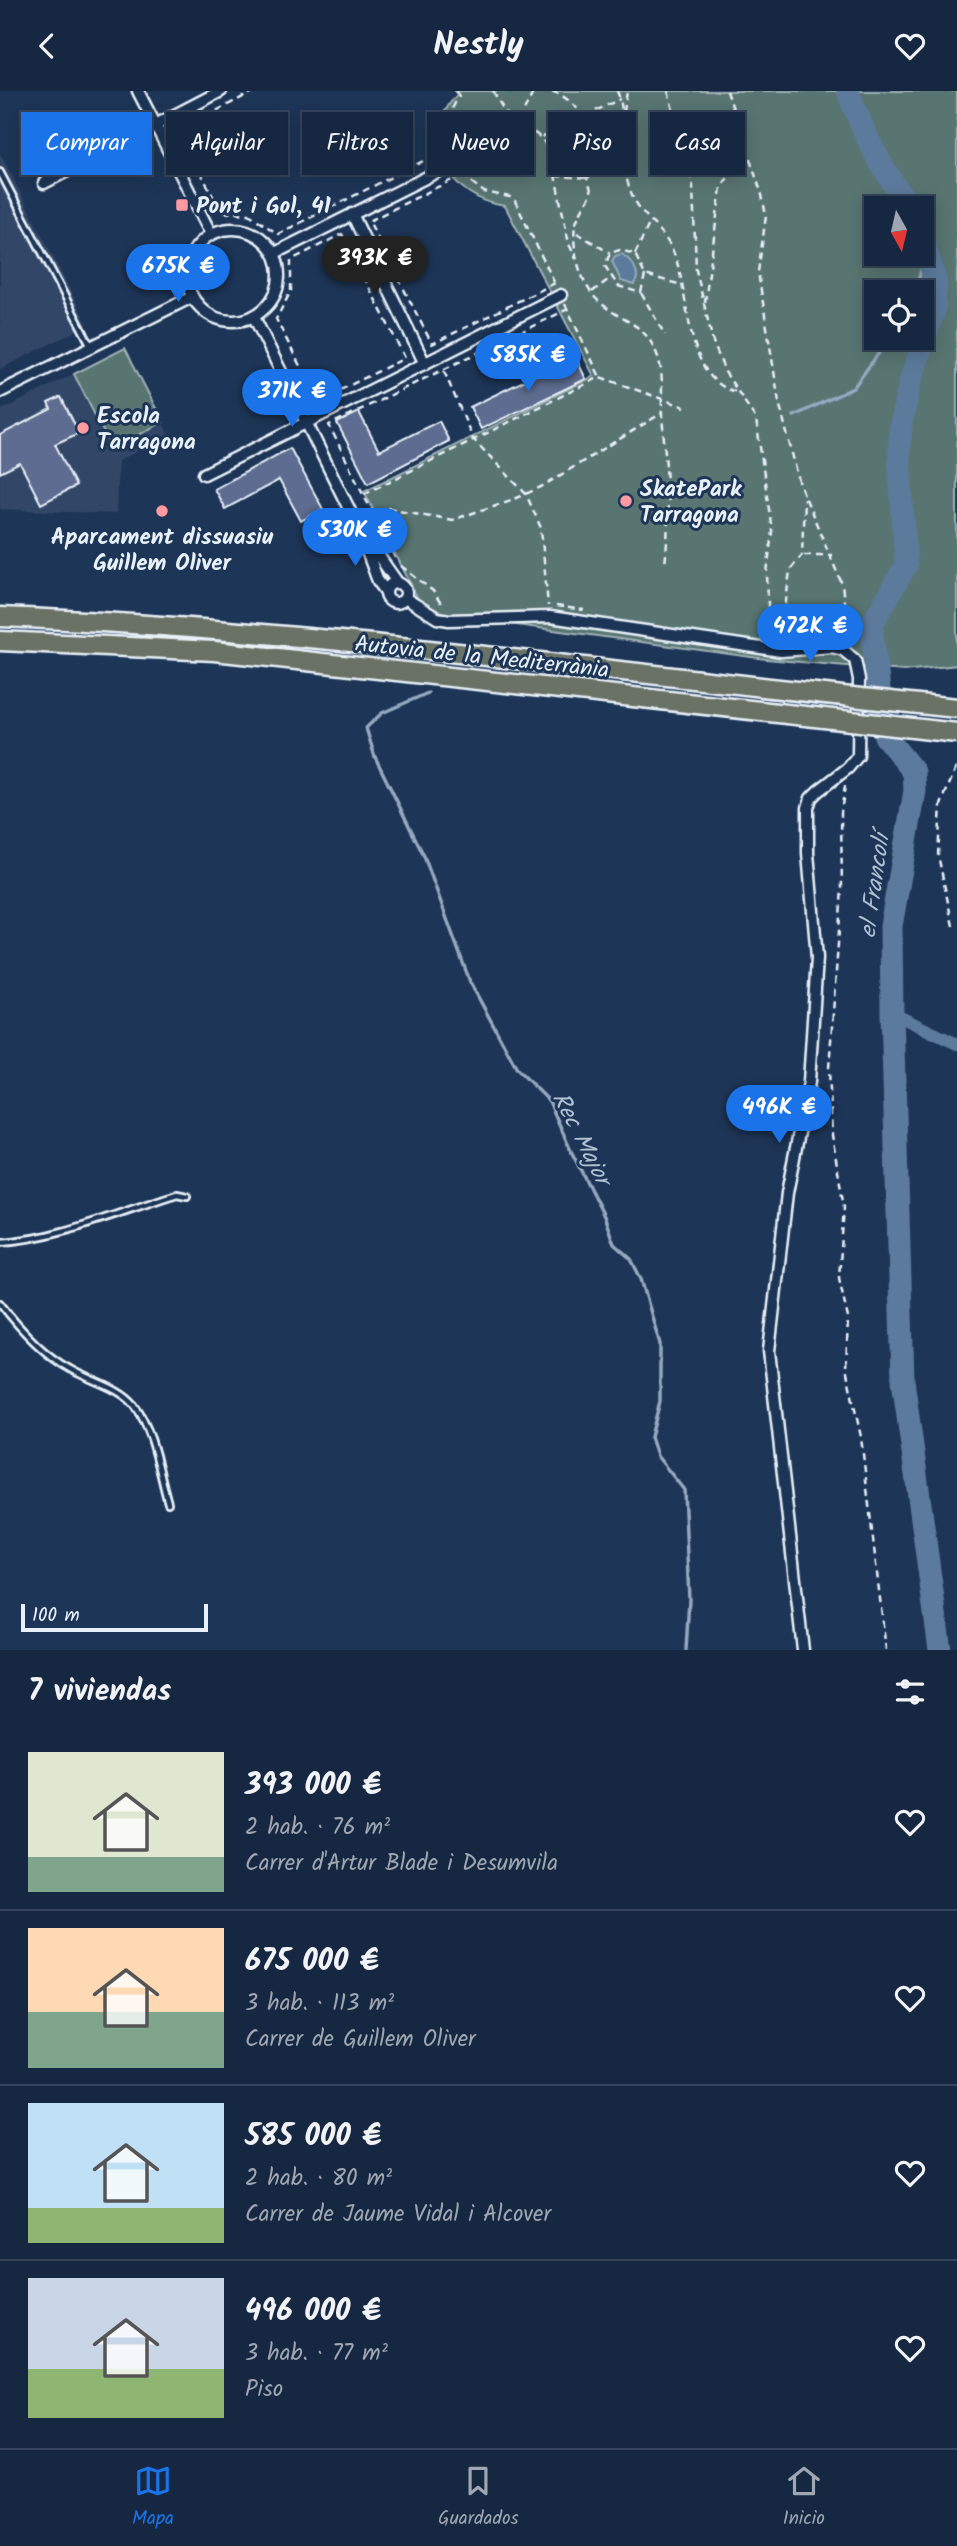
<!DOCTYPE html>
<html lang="es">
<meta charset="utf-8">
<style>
:root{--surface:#162841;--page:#23344c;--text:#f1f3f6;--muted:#9ea6b1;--line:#35445a;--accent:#1a73e8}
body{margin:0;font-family:Kalam,sans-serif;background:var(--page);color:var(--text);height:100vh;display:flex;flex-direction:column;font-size:26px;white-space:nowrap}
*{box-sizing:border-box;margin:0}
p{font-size:23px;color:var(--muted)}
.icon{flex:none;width:38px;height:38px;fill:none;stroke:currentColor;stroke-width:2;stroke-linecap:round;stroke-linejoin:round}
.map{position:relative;height:1559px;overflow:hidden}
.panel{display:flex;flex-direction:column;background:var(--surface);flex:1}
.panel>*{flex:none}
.hud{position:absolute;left:21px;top:21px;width:915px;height:63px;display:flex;gap:14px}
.needle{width:46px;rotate:172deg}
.buttons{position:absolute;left:864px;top:105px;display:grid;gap:14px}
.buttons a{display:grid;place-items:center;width:70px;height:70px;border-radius:0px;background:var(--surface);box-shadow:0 4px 18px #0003,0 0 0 2px var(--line);font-size:35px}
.scale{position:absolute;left:21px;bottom:18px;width:187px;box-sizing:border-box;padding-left:7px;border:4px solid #e8f1f8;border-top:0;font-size:19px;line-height:24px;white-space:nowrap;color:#e8f1f8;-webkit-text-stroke:5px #1d3557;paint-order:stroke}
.price{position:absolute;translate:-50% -60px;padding:0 16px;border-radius:24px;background:var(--accent);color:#fff;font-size:23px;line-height:46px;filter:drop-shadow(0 2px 4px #0008)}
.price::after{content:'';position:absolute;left:50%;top:42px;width:21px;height:16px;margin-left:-10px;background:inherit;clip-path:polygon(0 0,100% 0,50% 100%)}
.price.current{background:#222;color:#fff}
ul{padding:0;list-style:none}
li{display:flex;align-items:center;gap:21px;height:175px;padding:0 28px}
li+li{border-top:2px solid var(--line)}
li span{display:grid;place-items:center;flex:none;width:196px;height:140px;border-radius:0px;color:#555}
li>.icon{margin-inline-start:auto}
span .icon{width:84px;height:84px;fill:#fffc;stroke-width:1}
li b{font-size:30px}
h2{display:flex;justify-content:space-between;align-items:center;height:84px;padding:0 28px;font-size:30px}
.chip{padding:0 24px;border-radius:0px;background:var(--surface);box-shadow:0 4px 18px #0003,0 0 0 2px var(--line);font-size:24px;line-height:63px}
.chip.current{background:var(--accent);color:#fff}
header{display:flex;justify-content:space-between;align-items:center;height:91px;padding:0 28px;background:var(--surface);font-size:32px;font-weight:700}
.tab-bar{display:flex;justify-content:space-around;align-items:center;height:98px;border-top:2px solid var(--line);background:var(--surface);font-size:19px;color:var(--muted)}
.tab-bar a{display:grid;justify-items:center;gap:4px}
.tab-bar .current{color:var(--accent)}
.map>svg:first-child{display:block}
</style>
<header><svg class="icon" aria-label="back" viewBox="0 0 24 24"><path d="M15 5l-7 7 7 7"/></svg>Nestly<svg class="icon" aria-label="heart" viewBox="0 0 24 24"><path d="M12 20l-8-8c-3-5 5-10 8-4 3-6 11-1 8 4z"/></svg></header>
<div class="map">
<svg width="957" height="1559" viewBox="0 0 957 1559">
<rect width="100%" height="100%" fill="#1d3557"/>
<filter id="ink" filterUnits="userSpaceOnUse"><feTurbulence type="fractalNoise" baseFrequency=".0143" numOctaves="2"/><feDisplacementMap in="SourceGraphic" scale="14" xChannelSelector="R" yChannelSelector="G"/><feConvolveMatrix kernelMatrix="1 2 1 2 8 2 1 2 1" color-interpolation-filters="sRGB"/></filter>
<g filter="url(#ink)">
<path fill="#304668" d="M0,62L88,234L0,278Z
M125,257L169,344L118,370L116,423L0,418V320Z"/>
<path fill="#587472" stroke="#a0b2b5" stroke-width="2" fill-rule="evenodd" d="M455,0H957V574L904,580L766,568L436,523L423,518L364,400L594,285L505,115C450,108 414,49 457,4ZM877,117H922V163H877ZM877,201H922V247H877Z
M125,257L163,331L112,358L74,283Z"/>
<path fill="#5c7a9b" stroke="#94aac0" stroke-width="2" d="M622,163C632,170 642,182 634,194L621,190L612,170L615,165Z"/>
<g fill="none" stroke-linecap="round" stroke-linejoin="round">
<path stroke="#94aac0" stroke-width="3.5" d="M915,201L927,158
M794,325L853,297L890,247
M428,602L382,622L366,637L375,666L424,765L470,891L517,978L549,1010L571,1060L604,1125L614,1153L631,1168L641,1188L660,1253V1310L651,1346L657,1365L684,1399L689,1508L686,1559"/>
<path stroke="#5c7a9b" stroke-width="12" d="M892,922L957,953"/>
<path stroke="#5c7a9b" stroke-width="23" d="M848,0C864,45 882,78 910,117
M922,146L936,192L934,219L910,291L901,333L899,363L906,474L871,535L885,645L914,681L915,700L891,835L892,922L903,1289L940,1559"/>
</g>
<path fill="#5d6c90" stroke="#e8f1f8" stroke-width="2" d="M575,265L586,288L481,338L470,316Z
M61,306L79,342L55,353L76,395L41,413L20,372L0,382V344L51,318L48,312Z
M359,321L379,360L439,330L449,350L368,392L337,332Z
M290,357L323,418L301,430L279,389L225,418L214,398Z"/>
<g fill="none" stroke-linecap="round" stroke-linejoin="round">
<g stroke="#e8f1f8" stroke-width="10">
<path id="lane" d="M0,81L91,255
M0,1151C57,1148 122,1120 177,1103L187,1105
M0,1212C19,1237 42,1263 70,1278C90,1290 120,1296 135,1315C154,1341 159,1381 168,1412"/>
</g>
<g stroke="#e8f1f8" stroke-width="15">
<path id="street" d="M138,0L211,143
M44,92L221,0
M352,123L425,273
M187 184a46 46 0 1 1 92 0a46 46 0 1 1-92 0Z
M275,162L453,73
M254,226L358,436L378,490L386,501
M0,301L192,206
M204,383L561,204
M361,440L397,491
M386 502a10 10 0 1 1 20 0a10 10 0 1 1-20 0Z
M405,507L437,527L449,529L550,526L781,560L832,556L843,559L855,569L859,588L858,665L848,677L818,700L811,707L808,717V762L817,867L809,991L787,1102L769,1260L803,1559"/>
</g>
<g stroke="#e8f1f8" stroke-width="23">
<path id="highway" d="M0,526C285,537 568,575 852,606
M0,550L214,560L851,630"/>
</g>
<path stroke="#e8f1f8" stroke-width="2.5" stroke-dasharray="7 5" stroke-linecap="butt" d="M255,0L179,39L221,121L249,123L278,143L447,58
M493,0C498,8 502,18 509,25C526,41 540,37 551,64L569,153L576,168
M552,0C593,17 598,55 566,85
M617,0C631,34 617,69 587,87L592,102C586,112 578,124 575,135C571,160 582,198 602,213C627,234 645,231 658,266C664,284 661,305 662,324C666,375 671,422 665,473
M668,0L693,95L696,179L713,251L725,281L756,328L772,440L767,482L769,546
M727,0L762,104L766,125L758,181L779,311L800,394L842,493L845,520L842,547
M624,21L627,0
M519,30L534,0
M542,46L620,8
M617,54C623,70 626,91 633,106C643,127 666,141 674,163C691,203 683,291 738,301
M449,64C442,43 448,23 459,5L457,0
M462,84L369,130L432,253L555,192
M462,84L484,101L510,106L515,110L554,191
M555,85L587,87
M577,142L610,162
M342,143L405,267L318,310L276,228L291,200V169Z
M635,163L650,131
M645,184L641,202L618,195L605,175L610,162L620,159L635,163L645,184L682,194
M592,201L612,186
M641,202L665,244
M705,211L721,96L746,62
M565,213L600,286
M444,280L473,348L526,403L541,437L548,515
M364,403L600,286L685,316
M388,417L452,429L517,407L541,396L662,322
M804,464H832
M395,467L329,334L568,218
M401,475L433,500L443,516
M556,515L584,519
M781,549L790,479L802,464L804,407
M845,695L841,721L842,798L829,977L832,1044L844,1116L839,1187L848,1227L846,1277L861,1346L886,1559
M953,835L938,764L941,714L957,674"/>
<use href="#lane" stroke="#1d3557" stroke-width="4.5"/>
<use href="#street" stroke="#1d3557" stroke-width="10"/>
<use href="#highway" stroke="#6b7165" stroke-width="18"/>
<g stroke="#e8f1f8" stroke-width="23" stroke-linecap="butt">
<path id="highway-bridge" d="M852,606L957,617
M851,630L957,642"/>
</g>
<use href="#highway-bridge" stroke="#6b7165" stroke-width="18"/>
</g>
</g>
<g fill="#ff9aa2" stroke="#1d3557" stroke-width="2.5">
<rect x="175" y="107" width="14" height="14" rx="3.5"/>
<circle cx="83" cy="337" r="7"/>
<circle cx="626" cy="410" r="7"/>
<circle cx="162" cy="420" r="7"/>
</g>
<g text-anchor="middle" stroke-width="6" stroke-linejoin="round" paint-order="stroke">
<g font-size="23" font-weight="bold" fill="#e8f1f8" stroke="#1d3557" text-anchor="start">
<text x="196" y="122">Pont i Gol, 41</text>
<text x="97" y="332">Escola<tspan x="97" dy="26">Tarragona</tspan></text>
<text x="640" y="405">SkatePark<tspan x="640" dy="26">Tarragona</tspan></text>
<text x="162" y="453" text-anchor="middle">Aparcament dissuasiu<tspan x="162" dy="26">Guillem Oliver</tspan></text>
</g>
<g font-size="23" fill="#e8f1f8" stroke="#1d3557">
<text transform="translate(482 565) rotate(6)" y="8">Autovia de la Mediterrània</text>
</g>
<g font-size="24" font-style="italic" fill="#b0c1d3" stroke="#1d3557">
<text transform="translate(874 795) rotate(-82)" y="8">el Francolí</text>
<text transform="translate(582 1047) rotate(63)" y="8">Rec Major</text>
</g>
</g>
</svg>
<div class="buttons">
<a><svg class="needle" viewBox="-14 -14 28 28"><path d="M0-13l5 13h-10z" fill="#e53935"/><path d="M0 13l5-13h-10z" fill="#9ea6b1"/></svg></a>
<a><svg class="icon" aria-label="locate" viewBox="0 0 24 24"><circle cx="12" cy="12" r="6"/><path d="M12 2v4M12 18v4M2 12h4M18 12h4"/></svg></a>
</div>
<div class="scale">100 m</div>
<b class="price current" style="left:375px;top:205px">393K €</b>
<b class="price" style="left:178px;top:213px">675K €</b>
<b class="price" style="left:528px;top:302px">585K €</b>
<b class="price" style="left:292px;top:338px">371K €</b>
<b class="price" style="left:355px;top:477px">530K €</b>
<b class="price" style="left:810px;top:573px">472K €</b>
<b class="price" style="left:779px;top:1054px">496K €</b>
<div class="hud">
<a class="chip current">Comprar</a>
<a class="chip">Alquilar</a>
<a class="chip">Filtros</a>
<a class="chip">Nuevo</a>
<a class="chip">Piso</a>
<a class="chip">Casa</a>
</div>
</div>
<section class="panel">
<h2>7 viviendas<svg class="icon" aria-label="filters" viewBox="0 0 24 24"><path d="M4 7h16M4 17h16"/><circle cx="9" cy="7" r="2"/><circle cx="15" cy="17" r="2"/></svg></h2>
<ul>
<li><span style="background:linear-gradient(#dfe7d0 75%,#7fa58c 0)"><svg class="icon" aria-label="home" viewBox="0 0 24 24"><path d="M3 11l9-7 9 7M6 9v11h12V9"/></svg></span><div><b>393 000 €</b><p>2 hab. · 76 m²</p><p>Carrer d'Artur Blade i Desumvila</p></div><svg class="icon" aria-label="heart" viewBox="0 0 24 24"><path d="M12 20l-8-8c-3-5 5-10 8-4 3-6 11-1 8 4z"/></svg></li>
<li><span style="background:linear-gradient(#ffd9b3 60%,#7fa58c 0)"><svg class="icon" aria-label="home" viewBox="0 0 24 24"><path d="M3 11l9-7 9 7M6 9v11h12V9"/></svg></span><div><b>675 000 €</b><p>3 hab. · 113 m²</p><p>Carrer de Guillem Oliver</p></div><svg class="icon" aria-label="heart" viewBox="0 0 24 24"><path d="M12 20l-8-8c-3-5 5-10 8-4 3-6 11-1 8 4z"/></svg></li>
<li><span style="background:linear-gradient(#bfe0f5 75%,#8fb573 0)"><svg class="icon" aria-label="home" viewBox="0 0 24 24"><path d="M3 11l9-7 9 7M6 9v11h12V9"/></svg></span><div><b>585 000 €</b><p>2 hab. · 80 m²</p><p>Carrer de Jaume Vidal i Alcover</p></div><svg class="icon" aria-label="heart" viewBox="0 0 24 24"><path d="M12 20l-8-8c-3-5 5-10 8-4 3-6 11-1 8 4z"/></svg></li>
<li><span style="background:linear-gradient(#c9d6e8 65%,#8fb573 0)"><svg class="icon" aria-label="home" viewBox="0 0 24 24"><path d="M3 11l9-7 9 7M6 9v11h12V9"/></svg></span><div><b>496 000 €</b><p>3 hab. · 77 m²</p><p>Piso</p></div><svg class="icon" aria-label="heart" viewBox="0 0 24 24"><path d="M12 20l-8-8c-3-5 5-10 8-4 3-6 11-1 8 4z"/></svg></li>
</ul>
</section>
<nav class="tab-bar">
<a class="current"><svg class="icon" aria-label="map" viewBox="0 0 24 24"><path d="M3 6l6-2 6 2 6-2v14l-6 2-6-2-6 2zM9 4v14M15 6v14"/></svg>Mapa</a>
<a><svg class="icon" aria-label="saved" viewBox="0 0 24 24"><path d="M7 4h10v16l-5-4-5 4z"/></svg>Guardados</a>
<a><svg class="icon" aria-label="home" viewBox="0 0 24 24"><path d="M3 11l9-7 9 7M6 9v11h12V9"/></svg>Inicio</a>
</nav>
